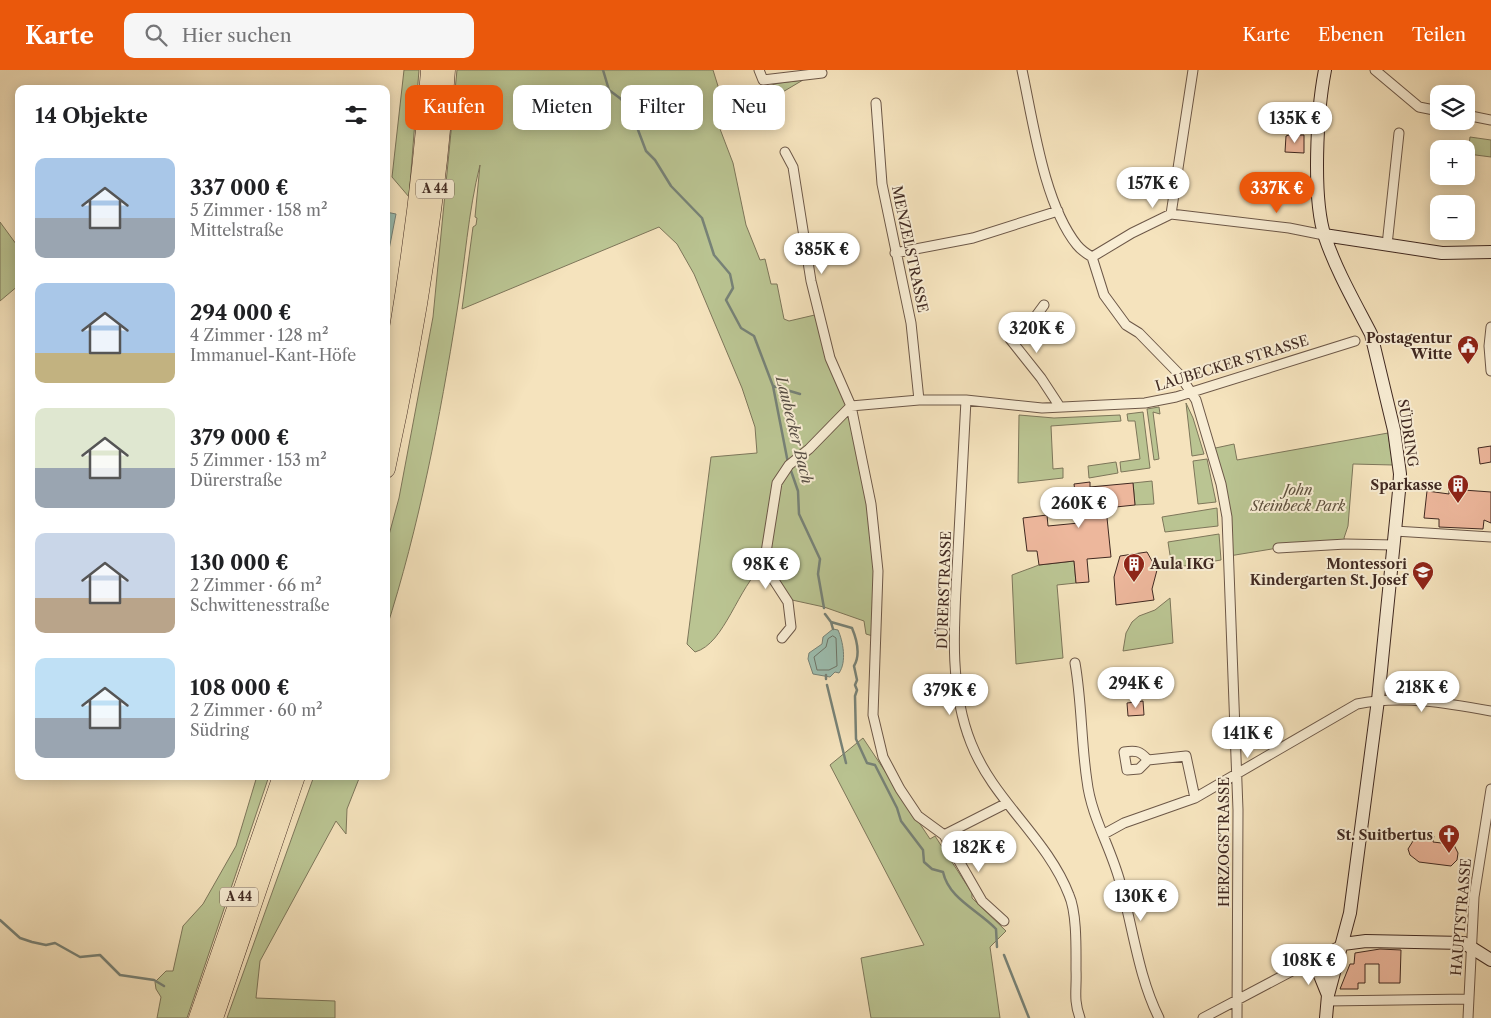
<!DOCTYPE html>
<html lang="de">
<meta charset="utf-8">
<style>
:root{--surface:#fff;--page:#f6f6f6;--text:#202124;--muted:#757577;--accent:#ea580c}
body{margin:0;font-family:"Libre Caslon Text",serif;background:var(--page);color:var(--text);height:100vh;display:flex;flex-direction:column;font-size:19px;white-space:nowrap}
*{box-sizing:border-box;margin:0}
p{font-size:16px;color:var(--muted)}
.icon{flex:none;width:28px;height:28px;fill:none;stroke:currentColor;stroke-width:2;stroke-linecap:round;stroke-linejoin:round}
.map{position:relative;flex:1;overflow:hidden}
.drawer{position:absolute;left:15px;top:15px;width:375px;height:695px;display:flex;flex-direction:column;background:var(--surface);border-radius:10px;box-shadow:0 2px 12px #0003}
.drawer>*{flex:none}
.top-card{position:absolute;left:405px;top:15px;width:475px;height:45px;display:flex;gap:10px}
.buttons{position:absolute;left:1430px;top:15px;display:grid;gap:10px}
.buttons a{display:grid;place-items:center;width:45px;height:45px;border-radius:10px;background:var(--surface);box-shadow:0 2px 12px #0003;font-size:25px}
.price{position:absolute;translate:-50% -42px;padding:0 11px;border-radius:18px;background:#fff;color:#222;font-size:16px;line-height:32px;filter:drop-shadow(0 1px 2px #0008)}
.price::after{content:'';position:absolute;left:50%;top:30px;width:15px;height:11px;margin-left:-8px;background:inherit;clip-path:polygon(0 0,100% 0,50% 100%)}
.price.selected{background:var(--accent);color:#fff}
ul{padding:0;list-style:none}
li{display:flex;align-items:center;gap:15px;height:125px;padding:0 20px}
li span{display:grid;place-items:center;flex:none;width:140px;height:100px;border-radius:10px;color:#555}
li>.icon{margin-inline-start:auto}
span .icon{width:60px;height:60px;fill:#fffc;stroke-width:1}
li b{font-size:21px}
h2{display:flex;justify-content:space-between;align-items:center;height:60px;padding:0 20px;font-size:21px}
.pill{padding:0 18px;border-radius:10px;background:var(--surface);box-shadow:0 2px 12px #0003;font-size:18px;line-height:45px}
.pill.selected{background:var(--accent);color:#fff}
header{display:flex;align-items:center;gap:30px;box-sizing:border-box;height:70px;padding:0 25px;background:var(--accent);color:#fff}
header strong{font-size:24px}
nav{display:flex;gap:28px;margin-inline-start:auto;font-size:18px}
.search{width:350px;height:45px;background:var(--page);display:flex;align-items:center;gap:12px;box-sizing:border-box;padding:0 18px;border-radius:10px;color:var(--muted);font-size:19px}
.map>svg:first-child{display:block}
</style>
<header>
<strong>Karte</strong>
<div class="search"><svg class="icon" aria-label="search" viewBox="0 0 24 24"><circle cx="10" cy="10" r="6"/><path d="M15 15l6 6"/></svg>Hier suchen</div>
<nav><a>Karte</a><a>Ebenen</a><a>Teilen</a></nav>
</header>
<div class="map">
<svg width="1491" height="948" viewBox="0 0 1491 948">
<rect width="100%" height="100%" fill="#f5e3bd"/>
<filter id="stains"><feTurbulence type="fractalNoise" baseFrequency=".004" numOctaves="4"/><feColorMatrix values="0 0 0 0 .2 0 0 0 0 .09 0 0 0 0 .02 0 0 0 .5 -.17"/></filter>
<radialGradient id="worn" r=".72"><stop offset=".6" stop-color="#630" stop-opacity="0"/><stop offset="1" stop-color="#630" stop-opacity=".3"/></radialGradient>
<path fill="#bac492" stroke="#7d765a" d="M404,0H419L409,127L392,107Z
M457,0H713L722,29L779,13L803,10L720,59L733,93L746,155L760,190L765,189L771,214H777L784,249L789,251L819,244L830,288L851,336L878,501L876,567L866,564L864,551L824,537L792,530L764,495C738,516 725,574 695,582L687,574L711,387L757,383L755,357L742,318L694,204L677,174L659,157L462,239L473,157L476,155L477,148L475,147L480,95C468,142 465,193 457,241C440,348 419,457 386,560V476L399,428L433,247Z
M1470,67L1491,70V87L1468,84Z
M0,152L19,178V215L0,231Z
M1186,333L1193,348L1204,384L1192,386Z
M1159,337L1160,344L1153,342L1159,389L1154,390L1147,339Z
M1143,342L1150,398L1121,402L1120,392L1140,389L1135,351H1128L1127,344Z
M1019,345L1054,348L1120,345L1121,351L1051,356L1053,399L1063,398V408L1018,413Z
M1388,363L1393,395L1353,394L1348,456L1344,468L1346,474L1278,478L1229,486L1211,379L1234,374L1237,390Z
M1207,389L1216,432L1198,434L1193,391Z
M1116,392L1118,403L1089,408L1088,396Z
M1152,411L1154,434L1135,435L1133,413Z
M1217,438L1218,456L1165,462L1162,447Z
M1219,464L1221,490L1172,498L1168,472Z
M1074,491L1076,513L1057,515L1063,588L1016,594L1012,505L1039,495Z
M1170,528L1173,573L1123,581L1126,563L1132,552L1139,546L1155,540Z
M863,668L930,769L935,766L972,823V828L1006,861L990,877L1000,948H871L861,888L924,875L830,695Z
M257,706H269L187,948H157L161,927L156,919L155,912L166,901H173L183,856L203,834L236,776Z
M314,706H360L347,739L346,764L336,751L260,891L256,928L335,931V948H227Z"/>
<path fill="#9cbeb0" stroke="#778277" d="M386,142L396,144L386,195Z
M833,559L838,560C843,571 847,592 839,603L835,602L830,607L813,604L808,589L809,583L822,574L823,567Z"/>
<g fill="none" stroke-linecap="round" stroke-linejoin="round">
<path stroke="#6e7468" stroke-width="1" d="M833,566L836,568L837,596L829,600H817L814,587L826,577L828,569Z"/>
<path stroke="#778277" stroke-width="2.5" d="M603,0L609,20L621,29L632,44L646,81L655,90L671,116L702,148L714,185L730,204L733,218L726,230L741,258L754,266L773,316L788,393
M773,316L800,324
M790,398L798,421L799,444L820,489L818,504L824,538
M825,544L831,552L852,558C857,570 861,584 854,596L857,610L855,615L857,620L855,626L856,669L867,693L875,695L897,738L901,751L923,780L924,792L932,799L943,802C949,829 978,840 996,859L997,877
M831,552L833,559
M826,605V609
M827,615L846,693
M0,850L20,868L32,872L46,875L55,873L80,887L100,885L120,905L154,910L164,916
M1004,885L1029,948"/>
</g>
<path fill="#edb79c" stroke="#402921" d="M1289,65H1304V83L1285,82L1286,66Z
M1491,376V392L1480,394L1478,378Z
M1090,412V417L1133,413L1135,435L1106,438L1111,487L1087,489L1089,512L1076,513L1074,491L1039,495L1037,481H1027L1023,448L1047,445L1048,456L1079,453L1074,414Z
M1449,419L1491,422V453L1484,450L1483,459L1439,457V449L1424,448L1427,421L1449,424Z
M1147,482L1157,500L1152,519L1154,530L1116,535L1114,507L1120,486Z
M1143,631L1144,645L1128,646L1127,633Z
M1409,762L1434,766L1433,772L1450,774L1452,777L1454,775L1458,783L1457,790L1451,796L1419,792L1410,785L1408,779L1413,771L1408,770Z
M1380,879L1401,880L1400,913H1379V894H1365V913H1358V919H1340L1350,894H1354L1355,883Z"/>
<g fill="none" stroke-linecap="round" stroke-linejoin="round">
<g stroke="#6d5848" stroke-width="11">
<path id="street" d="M759,0L763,10L822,3
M1022,0C1033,51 1044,134 1077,175C1081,180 1087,184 1092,187
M1375,0L1419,37L1439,41
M876,33L882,114L911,253L919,330
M1466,45L1491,50
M785,82L793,97L811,211L830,288L851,336L871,434L878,501L873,645L883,687L900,719L918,746L944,765L982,831L1004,851
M1171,144L1193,0
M1387,175L1399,63
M895,183L973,168L1058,141
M1092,187L1104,225L1126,255L1139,263L1179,304L1196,330L1221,414L1227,447L1238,740L1237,948
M1092,187L1132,163L1171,144L1289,158L1324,165
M1044,235L1033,250L1010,269L1041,308L1060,337
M1491,257L1489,276L1491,301
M966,330C963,381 961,431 958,482C955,544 947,613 971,673C993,730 1047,768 1069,825C1077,843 1076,879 1076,900C1077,919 1073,929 1080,948
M1395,461L1491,467
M1278,478L1346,474L1394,475
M782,568L791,557L788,532L764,495L777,413L789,395L809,379L851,336L919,330H966L1042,338L1145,333L1176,327L1355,271
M1075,593C1082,633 1081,672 1087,711C1091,746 1111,778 1120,812C1133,857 1138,906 1159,948
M1148,690L1139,699L1127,700L1124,682C1136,680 1140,681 1148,690L1186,686L1195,728
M1104,764L1124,753L1195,728L1357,634C1401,625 1447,633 1491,641
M944,765L1007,733
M1327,931L1469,929
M1203,948L1343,874
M1468,948L1474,827L1491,719"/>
</g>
<g stroke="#402921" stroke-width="14">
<path id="secondary" d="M1325,0C1317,41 1312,128 1325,167C1336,200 1355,233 1371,264L1394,360L1400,404L1399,421L1378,630L1350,843L1328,925L1326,948
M1324,165L1442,183L1491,182
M1343,874L1366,871L1464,873L1491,890
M1310,892L1317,898L1328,925"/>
</g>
<g stroke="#402921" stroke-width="19">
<path id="highway" d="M386,329C407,220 422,111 430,0
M386,399C415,267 437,135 446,0
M198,948L282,706
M214,948L296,706"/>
</g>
<use href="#street" stroke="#f8edd4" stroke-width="9"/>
<use href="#secondary" stroke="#f8edd4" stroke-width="12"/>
<use href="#highway" stroke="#f5e3bd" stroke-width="18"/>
</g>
<defs>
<g id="civic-pin" transform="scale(1.125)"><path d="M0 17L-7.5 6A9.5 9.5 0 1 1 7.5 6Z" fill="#8f2418" stroke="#f8edd4"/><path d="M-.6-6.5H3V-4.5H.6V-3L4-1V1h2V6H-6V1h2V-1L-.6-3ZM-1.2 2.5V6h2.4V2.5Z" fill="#fff"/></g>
<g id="building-pin" transform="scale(1.125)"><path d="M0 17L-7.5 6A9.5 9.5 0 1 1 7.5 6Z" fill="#8f2418" stroke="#f8edd4"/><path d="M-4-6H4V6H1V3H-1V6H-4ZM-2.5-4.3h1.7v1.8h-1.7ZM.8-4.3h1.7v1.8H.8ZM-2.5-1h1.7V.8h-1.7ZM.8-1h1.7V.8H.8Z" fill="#fff"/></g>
<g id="school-pin" transform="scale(1.125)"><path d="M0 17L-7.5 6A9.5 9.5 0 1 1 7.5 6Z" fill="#8f2418" stroke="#f8edd4"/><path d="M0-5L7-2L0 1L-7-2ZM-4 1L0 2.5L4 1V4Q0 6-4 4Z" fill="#fff"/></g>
<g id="church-pin" transform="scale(1.125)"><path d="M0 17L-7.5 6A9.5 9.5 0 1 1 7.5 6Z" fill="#8f2418" stroke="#f8edd4"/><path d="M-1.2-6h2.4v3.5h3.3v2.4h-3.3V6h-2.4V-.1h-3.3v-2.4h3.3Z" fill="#fff"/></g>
</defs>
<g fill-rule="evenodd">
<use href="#civic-pin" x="1468" y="276"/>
<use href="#building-pin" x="1458" y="415"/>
<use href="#building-pin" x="1134" y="494"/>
<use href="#school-pin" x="1423" y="502"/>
<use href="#church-pin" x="1449" y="765"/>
</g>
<g text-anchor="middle" stroke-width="4" stroke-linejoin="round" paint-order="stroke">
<g fill="#f8edd4" stroke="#776457" stroke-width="1">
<rect x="416" y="109.5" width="38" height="19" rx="4"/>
<rect x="220" y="817.5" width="38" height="19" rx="4"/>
</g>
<g font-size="12" font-weight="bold" fill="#402921">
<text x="435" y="123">A 44</text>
<text x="239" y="831">A 44</text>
</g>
<g font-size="14" fill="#402921" stroke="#f8edd4">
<text transform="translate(910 179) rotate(78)" y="5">MENZELSTRASSE</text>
<text transform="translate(1232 293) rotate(-17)" y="5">LAUBECKER STRASSE</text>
<text transform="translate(1408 363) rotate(81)" y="5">SÜDRING</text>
<text transform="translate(944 520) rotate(-88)" y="5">DÜRERSTRASSE</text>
<text transform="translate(1224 772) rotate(-90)" y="5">HERZOGSTRASSE</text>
<text transform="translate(1461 847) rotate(-85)" y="5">HAUPTSTRASSE</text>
</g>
<g font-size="14" font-weight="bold" fill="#402921" stroke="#f8edd4" text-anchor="end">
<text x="1452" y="273">Postagentur<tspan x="1452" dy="16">Witte</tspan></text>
<text x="1442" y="420">Sparkasse</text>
<text x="1150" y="499" text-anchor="start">Aula IKG</text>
<text x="1407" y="499">Montessori<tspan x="1407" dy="16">Kindergarten St. Josef</tspan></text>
<text x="1433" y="770">St. Suitbertus</text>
</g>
<g font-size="14" font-style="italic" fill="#5e503d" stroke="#f8edd4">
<text x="1298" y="425">John<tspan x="1298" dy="16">Steinbeck Park</tspan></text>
</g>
<g font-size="15" font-style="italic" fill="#574e45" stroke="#f8edd4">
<text transform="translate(794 360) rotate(76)" y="5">Laubecker Bach</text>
</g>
</g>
<rect width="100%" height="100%" filter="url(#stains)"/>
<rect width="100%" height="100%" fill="url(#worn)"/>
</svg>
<div class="buttons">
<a><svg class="icon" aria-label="layers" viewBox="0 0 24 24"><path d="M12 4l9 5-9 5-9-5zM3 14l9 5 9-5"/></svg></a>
<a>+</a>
<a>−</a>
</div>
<b class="price" style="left:1295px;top:74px">135K €</b>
<b class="price" style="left:1153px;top:139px">157K €</b>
<b class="price selected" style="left:1277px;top:144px">337K €</b>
<b class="price" style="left:822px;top:205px">385K €</b>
<b class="price" style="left:1037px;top:284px">320K €</b>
<b class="price" style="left:1079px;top:459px">260K €</b>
<b class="price" style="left:766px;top:520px">98K €</b>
<b class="price" style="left:1136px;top:639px">294K €</b>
<b class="price" style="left:1422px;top:643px">218K €</b>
<b class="price" style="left:950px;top:646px">379K €</b>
<b class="price" style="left:1248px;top:689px">141K €</b>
<b class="price" style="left:979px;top:803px">182K €</b>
<b class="price" style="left:1141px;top:852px">130K €</b>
<b class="price" style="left:1309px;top:916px">108K €</b>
<div class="top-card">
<a class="pill selected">Kaufen</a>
<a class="pill">Mieten</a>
<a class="pill">Filter</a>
<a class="pill">Neu</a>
</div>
<section class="drawer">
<h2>14 Objekte<svg class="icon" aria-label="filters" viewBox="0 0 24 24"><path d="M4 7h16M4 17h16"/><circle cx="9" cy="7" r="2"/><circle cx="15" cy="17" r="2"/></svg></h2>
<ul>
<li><span style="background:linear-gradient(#a9c7e8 60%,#9aa5b1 0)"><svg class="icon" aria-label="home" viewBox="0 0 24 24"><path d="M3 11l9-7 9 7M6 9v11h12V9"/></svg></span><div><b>337 000 €</b><p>5 Zimmer · 158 m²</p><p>Mittelstraße</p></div></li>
<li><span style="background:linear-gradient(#a9c7e8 70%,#c2b280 0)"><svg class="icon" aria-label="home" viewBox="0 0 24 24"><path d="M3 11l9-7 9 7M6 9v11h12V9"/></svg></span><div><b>294 000 €</b><p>4 Zimmer · 128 m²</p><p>Immanuel-Kant-Höfe</p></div></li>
<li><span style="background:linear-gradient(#dfe7d0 60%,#9aa5b1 0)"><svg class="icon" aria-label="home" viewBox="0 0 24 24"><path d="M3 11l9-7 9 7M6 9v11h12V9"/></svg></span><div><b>379 000 €</b><p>5 Zimmer · 153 m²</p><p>Dürerstraße</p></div></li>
<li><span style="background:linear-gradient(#c9d6e8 65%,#b9a48a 0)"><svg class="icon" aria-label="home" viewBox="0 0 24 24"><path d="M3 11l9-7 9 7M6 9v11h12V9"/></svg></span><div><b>130 000 €</b><p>2 Zimmer · 66 m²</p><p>Schwittenesstraße</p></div></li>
<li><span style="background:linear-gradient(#bfe0f5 60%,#9aa5b1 0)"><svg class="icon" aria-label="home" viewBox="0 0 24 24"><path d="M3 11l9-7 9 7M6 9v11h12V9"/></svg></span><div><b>108 000 €</b><p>2 Zimmer · 60 m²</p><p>Südring</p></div></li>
</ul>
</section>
</div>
